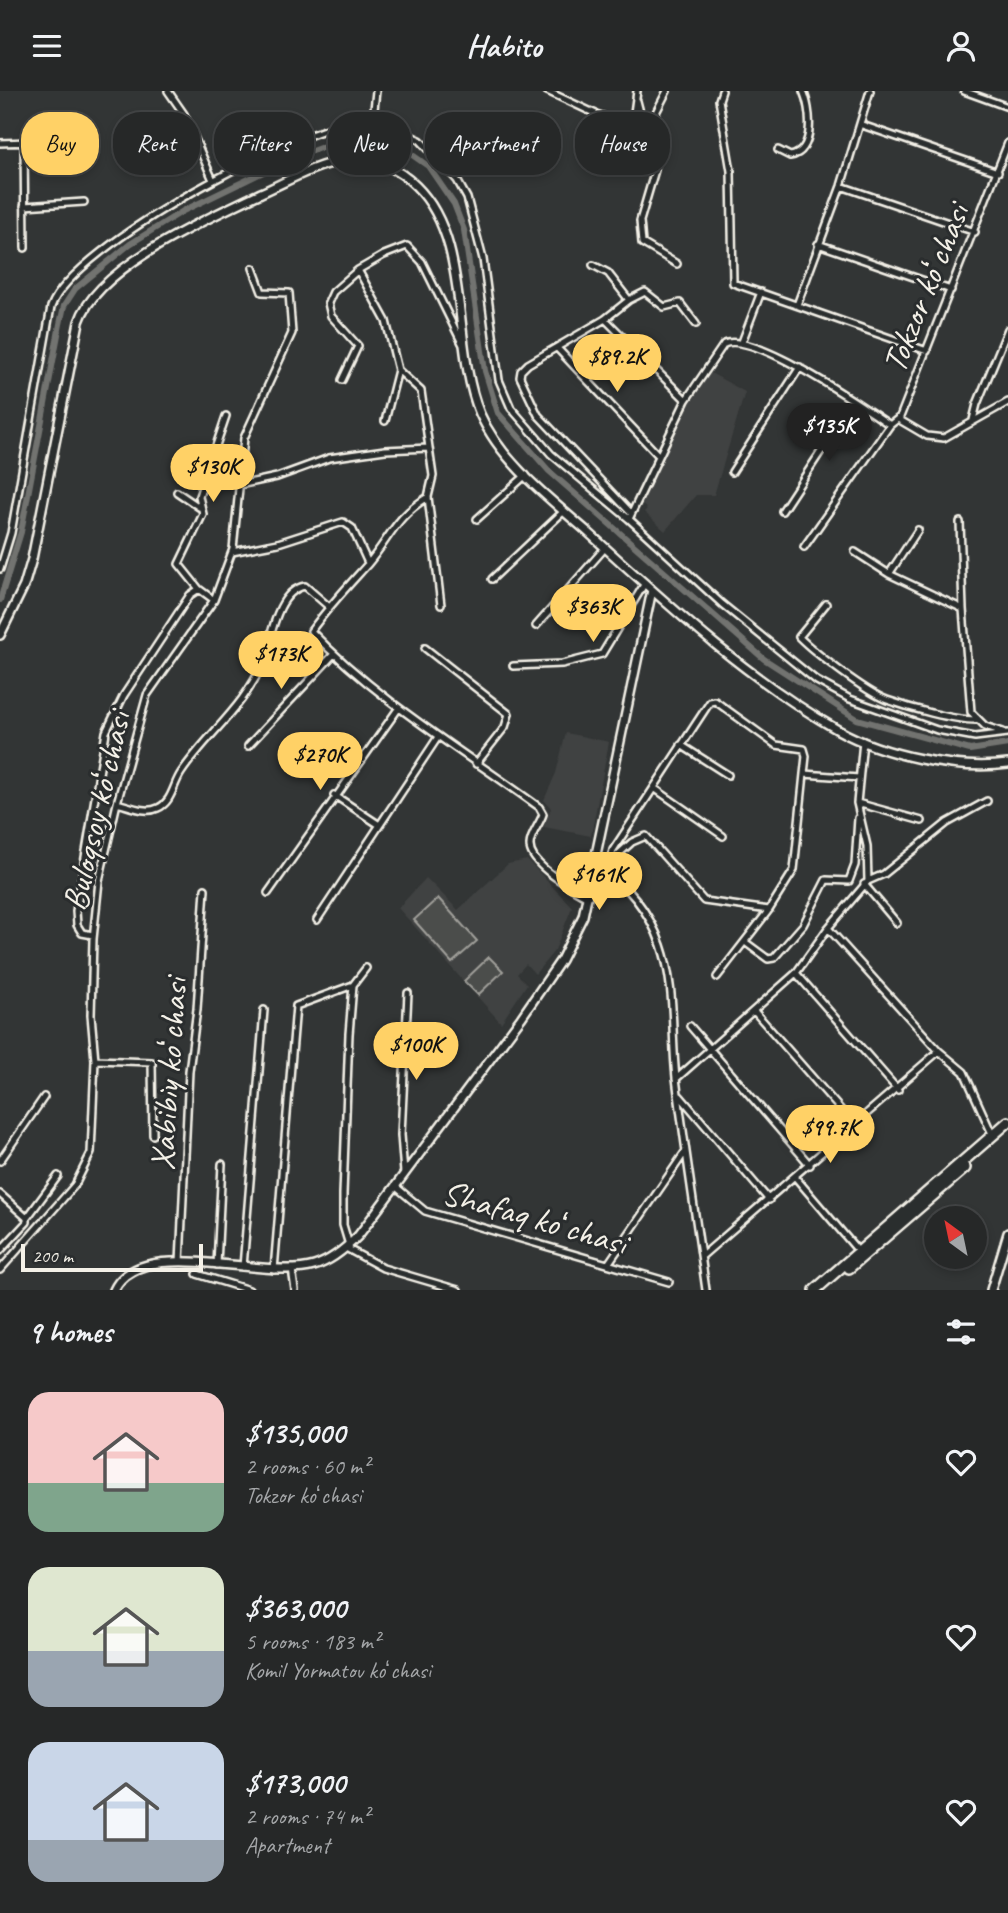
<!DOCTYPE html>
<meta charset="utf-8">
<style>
:root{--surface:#262828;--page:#323434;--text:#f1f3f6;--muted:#a4a6a8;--line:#424445;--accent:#ffd166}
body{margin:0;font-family:Caveat,sans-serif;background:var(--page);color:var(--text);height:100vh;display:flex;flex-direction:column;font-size:26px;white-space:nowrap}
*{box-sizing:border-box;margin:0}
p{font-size:23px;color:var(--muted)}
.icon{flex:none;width:38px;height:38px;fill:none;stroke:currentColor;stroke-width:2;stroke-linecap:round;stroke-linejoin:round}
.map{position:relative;height:1199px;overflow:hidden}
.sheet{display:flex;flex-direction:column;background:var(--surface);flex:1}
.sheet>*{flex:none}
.guide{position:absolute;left:21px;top:21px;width:966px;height:63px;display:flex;gap:14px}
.needle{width:46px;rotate:327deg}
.controls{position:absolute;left:924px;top:1115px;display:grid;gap:14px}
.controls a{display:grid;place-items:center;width:63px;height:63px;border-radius:50%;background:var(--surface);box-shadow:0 4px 10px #0003,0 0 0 2px var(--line);font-size:35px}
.scale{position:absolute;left:21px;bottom:18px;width:182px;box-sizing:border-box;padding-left:7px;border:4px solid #f4f1e8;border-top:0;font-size:19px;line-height:24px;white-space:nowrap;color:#f4f1e8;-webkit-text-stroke:5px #2a2d2e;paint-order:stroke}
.price{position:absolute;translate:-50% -60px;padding:0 16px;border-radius:24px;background:var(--accent);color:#111;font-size:23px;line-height:46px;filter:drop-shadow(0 2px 4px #0008)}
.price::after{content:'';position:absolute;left:50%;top:42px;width:21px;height:16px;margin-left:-10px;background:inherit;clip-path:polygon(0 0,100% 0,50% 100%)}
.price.current{background:#222;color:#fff}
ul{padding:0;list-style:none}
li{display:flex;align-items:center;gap:21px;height:175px;padding:0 28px}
li span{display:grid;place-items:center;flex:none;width:196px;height:140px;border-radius:21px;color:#555}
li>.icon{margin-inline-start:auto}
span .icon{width:84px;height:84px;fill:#fffc;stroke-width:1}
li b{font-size:30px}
h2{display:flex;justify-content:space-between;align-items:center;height:84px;padding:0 28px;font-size:30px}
.tag{padding:0 24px;border-radius:28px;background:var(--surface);box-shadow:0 4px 10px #0003,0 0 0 2px var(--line);font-size:24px;line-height:63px}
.tag.current{background:var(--accent);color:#111}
header{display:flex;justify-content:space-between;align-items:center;height:91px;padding:0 28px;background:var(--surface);font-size:32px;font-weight:600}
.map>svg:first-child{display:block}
</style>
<header><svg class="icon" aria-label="menu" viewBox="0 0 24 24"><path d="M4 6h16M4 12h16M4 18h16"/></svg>Habito<svg class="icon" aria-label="person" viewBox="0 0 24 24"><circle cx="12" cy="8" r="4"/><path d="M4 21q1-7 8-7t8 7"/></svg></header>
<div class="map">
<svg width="1008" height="1199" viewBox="0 0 1008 1199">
<rect width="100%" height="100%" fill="#323535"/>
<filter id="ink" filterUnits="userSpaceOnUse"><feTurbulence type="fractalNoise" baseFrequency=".0143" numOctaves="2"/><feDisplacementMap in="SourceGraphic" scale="14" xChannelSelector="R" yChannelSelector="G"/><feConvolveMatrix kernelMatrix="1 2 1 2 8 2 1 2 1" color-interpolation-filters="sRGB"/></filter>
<g filter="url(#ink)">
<path fill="#404242" d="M709,281L745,301L714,404H696L665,440L644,421L647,418L639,411L679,327Z
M566,642L609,651L591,745L544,736L551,717L544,709L556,682Z
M527,769L572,816L555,859L535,883L526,873L517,883L527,893L501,932L398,817L426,787L458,819L508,773Z"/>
<path fill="#4b4d4c" stroke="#a09f9a" stroke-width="2" d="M438,807L477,850L452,872L414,829Z
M489,866L503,880L478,904L464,890Z"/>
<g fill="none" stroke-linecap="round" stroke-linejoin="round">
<path stroke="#727370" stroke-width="6" d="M0,509L21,441L60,233L64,215L75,198L130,153L183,120L290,68L347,47L366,45L401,56L428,75L454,113L464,139L485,280L498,322L549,380L764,568L857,628L970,659L1008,653"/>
<g stroke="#f4f1e8" stroke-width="10">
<path id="minor" d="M168,0L184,23L213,89
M547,0L596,23L623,32L634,22L637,0
M722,0L719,9L731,80L733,192L927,260
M964,0L1008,16
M637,10L655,79L640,130L642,152L677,173
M373,28L420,49L457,89L467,107L483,168L499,289L511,317L551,363L629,428L722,513L817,590L850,608L937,639L975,646L1008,642
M862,34L998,81
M646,41L667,0
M0,52L87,49
M24,52L25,157
M778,59L790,65C816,61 811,17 803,0
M841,95L975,141
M24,115L84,111
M818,153L951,199
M593,174L608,182L629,209L605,228L528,273L521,280L520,286L538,324L630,421
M629,209L645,201L664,216L680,212L696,233
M797,214L841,95L870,0
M605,228L686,309
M742,251L761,201
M557,257L659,365
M342,289L358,255L331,225L328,212L333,201L358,179
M898,328L927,345L944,347L1008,311
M973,329L977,313L1008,238
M385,330L398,279
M732,381L800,276
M239,394L277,386L329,367L385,359L429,357
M177,401L199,416
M428,406C394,427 391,446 367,474C347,496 328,516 311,540C378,610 461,659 539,716L543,723C540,733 530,744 530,754C529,774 573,798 588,806
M782,420L854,310
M477,428L526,384
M629,428L686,309L724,253C754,240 862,315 890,334
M960,431L963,518
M918,439L889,483L963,518L971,621L985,635L1003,641
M804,456L890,334L900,326L1008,52
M232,461L278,452L343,431L352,437L368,472
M855,461L889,483
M0,478L11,442L51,216C72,155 309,28 373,28L376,0
M492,488L564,420
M199,498L179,473L203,423L199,405L226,325
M826,513L799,546C815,562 866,601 887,609C910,617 952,629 976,629
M441,514L428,406L433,385L421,300L398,279L386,230L358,179L384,164L407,155L422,171L462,252
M536,535L605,457
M425,557L509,623L505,636L476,673
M513,575L562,573L602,563L645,492
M681,654L728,684
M248,655L333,564
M654,697L723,745
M334,704L378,733
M117,712C129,715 146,723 158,717C172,711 173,694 181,682C207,643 245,616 263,571C271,548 276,500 305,495L328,515
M857,712L922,730
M611,770L632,751L646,745L704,810L769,819
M610,771L613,759L710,611L715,610L776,654L804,658L806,665L804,683
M596,772C626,792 649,820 661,854C676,897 671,942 676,987C685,1058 696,1128 706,1199
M868,790L884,783L947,732L987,710
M864,793L897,832
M268,802L398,618
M317,829L438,646
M828,837L939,960L964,981L993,1045
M93,844L82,842L77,834L76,820L106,641L124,604L190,504L199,498L214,509
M745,851L768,868L774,867L803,834L826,789L849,790L855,774L858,727
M796,882L898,999
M717,886L769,819L794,779L804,683L859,687
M754,920L855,1035
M690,935L810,1074
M95,969L152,971L153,1044
M676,988L796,882L828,837L868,790L867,755L857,712L863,650
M680,1005L769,1109
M0,1070L44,1006
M404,1082L401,1044L408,902
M795,1086L859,1161
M395,1095L425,1120L669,1191
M0,1103L27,1127V1131L0,1160
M27,1127L58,1085
M349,1154L343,1134V1103L349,943L353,894L366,877
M346,1157L383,1177L458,1199
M702,1165L939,960
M180,1171L189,980L197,918L205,798
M608,1173L685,1061
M217,1174L222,1073
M243,1176L264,919
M292,1178L295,1199
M0,1179L75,1094L91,1062L95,969L91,924L93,848L99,790L117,712L147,604L214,509L233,458L244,347L292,242L289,202L262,201L253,177
M274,1179L296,915L353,894
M197,1183L249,1199"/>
</g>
<g stroke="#f4f1e8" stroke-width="12">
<path id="tertiary" d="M0,544L24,495L32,468L79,231C97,175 211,126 261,102C288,90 316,73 346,69C372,65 398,77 416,95C472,150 451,255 480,323C501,371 550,408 589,442C667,513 746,587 838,639C883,664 957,680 1008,673
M114,1199C140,1143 264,1190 314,1175C331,1170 346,1157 358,1145L521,927L561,869L583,825L652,499
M991,1199L1008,1142"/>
</g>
<g stroke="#f4f1e8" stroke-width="14">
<path id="primary" d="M849,1177L965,1077
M815,1199L1008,1031"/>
</g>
<use href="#minor" stroke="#2a2d2e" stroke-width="5"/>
<use href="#tertiary" stroke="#2a2d2e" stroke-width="7"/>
<use href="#primary" stroke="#2a2d2e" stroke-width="9"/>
</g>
</g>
<g text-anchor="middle" stroke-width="6" stroke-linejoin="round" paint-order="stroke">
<g font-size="35" fill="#f4f1e8" stroke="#2a2d2e">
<text transform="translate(925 197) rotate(-68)" y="12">Tokzor koʻchasi</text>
<text transform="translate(96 720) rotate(-77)" y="12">Buloqsoy koʻchasi</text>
<text transform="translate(168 983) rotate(-86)" y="12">Xabibiy koʻchasi</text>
<text transform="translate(535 1126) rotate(16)" y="12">Shafaq koʻchasi</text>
</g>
</g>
</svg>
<div class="controls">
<a><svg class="needle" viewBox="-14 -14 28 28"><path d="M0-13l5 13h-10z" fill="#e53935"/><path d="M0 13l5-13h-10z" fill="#a4a6a8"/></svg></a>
</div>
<div class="scale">200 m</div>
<b class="price" style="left:617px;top:303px">$89.2K</b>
<b class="price current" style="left:829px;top:372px">$135K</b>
<b class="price" style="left:213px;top:413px">$130K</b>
<b class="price" style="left:593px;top:553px">$363K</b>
<b class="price" style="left:281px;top:600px">$173K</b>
<b class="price" style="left:320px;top:701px">$270K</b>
<b class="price" style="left:599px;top:821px">$161K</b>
<b class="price" style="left:416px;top:991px">$100K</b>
<b class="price" style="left:830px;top:1074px">$99.7K</b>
<div class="guide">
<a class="tag current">Buy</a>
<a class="tag">Rent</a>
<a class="tag">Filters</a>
<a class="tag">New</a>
<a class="tag">Apartment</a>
<a class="tag">House</a>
</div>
</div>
<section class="sheet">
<h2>9 homes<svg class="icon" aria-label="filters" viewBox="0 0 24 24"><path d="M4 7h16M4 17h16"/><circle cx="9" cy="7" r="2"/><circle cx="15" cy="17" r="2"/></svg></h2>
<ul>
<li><span style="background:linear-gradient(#f6c9c9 65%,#7fa58c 0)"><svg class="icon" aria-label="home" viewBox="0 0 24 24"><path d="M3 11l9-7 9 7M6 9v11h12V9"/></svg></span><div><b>$135,000</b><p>2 rooms · 60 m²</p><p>Tokzor koʻchasi</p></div><svg class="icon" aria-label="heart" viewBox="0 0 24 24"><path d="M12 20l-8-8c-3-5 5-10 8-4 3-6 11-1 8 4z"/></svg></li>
<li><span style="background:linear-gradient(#dfe7d0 60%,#9aa5b1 0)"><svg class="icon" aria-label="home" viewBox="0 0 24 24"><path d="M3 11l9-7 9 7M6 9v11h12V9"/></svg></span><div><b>$363,000</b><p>5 rooms · 183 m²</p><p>Komil Yormatov koʻchasi</p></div><svg class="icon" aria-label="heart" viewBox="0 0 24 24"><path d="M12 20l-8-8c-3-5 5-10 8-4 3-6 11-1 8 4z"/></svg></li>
<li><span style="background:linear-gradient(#c9d6e8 70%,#9aa5b1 0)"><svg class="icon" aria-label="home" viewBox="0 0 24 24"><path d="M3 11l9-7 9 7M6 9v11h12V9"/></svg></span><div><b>$173,000</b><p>2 rooms · 74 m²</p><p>Apartment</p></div><svg class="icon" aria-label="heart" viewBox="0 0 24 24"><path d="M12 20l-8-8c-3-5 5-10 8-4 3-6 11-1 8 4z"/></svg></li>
</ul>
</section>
